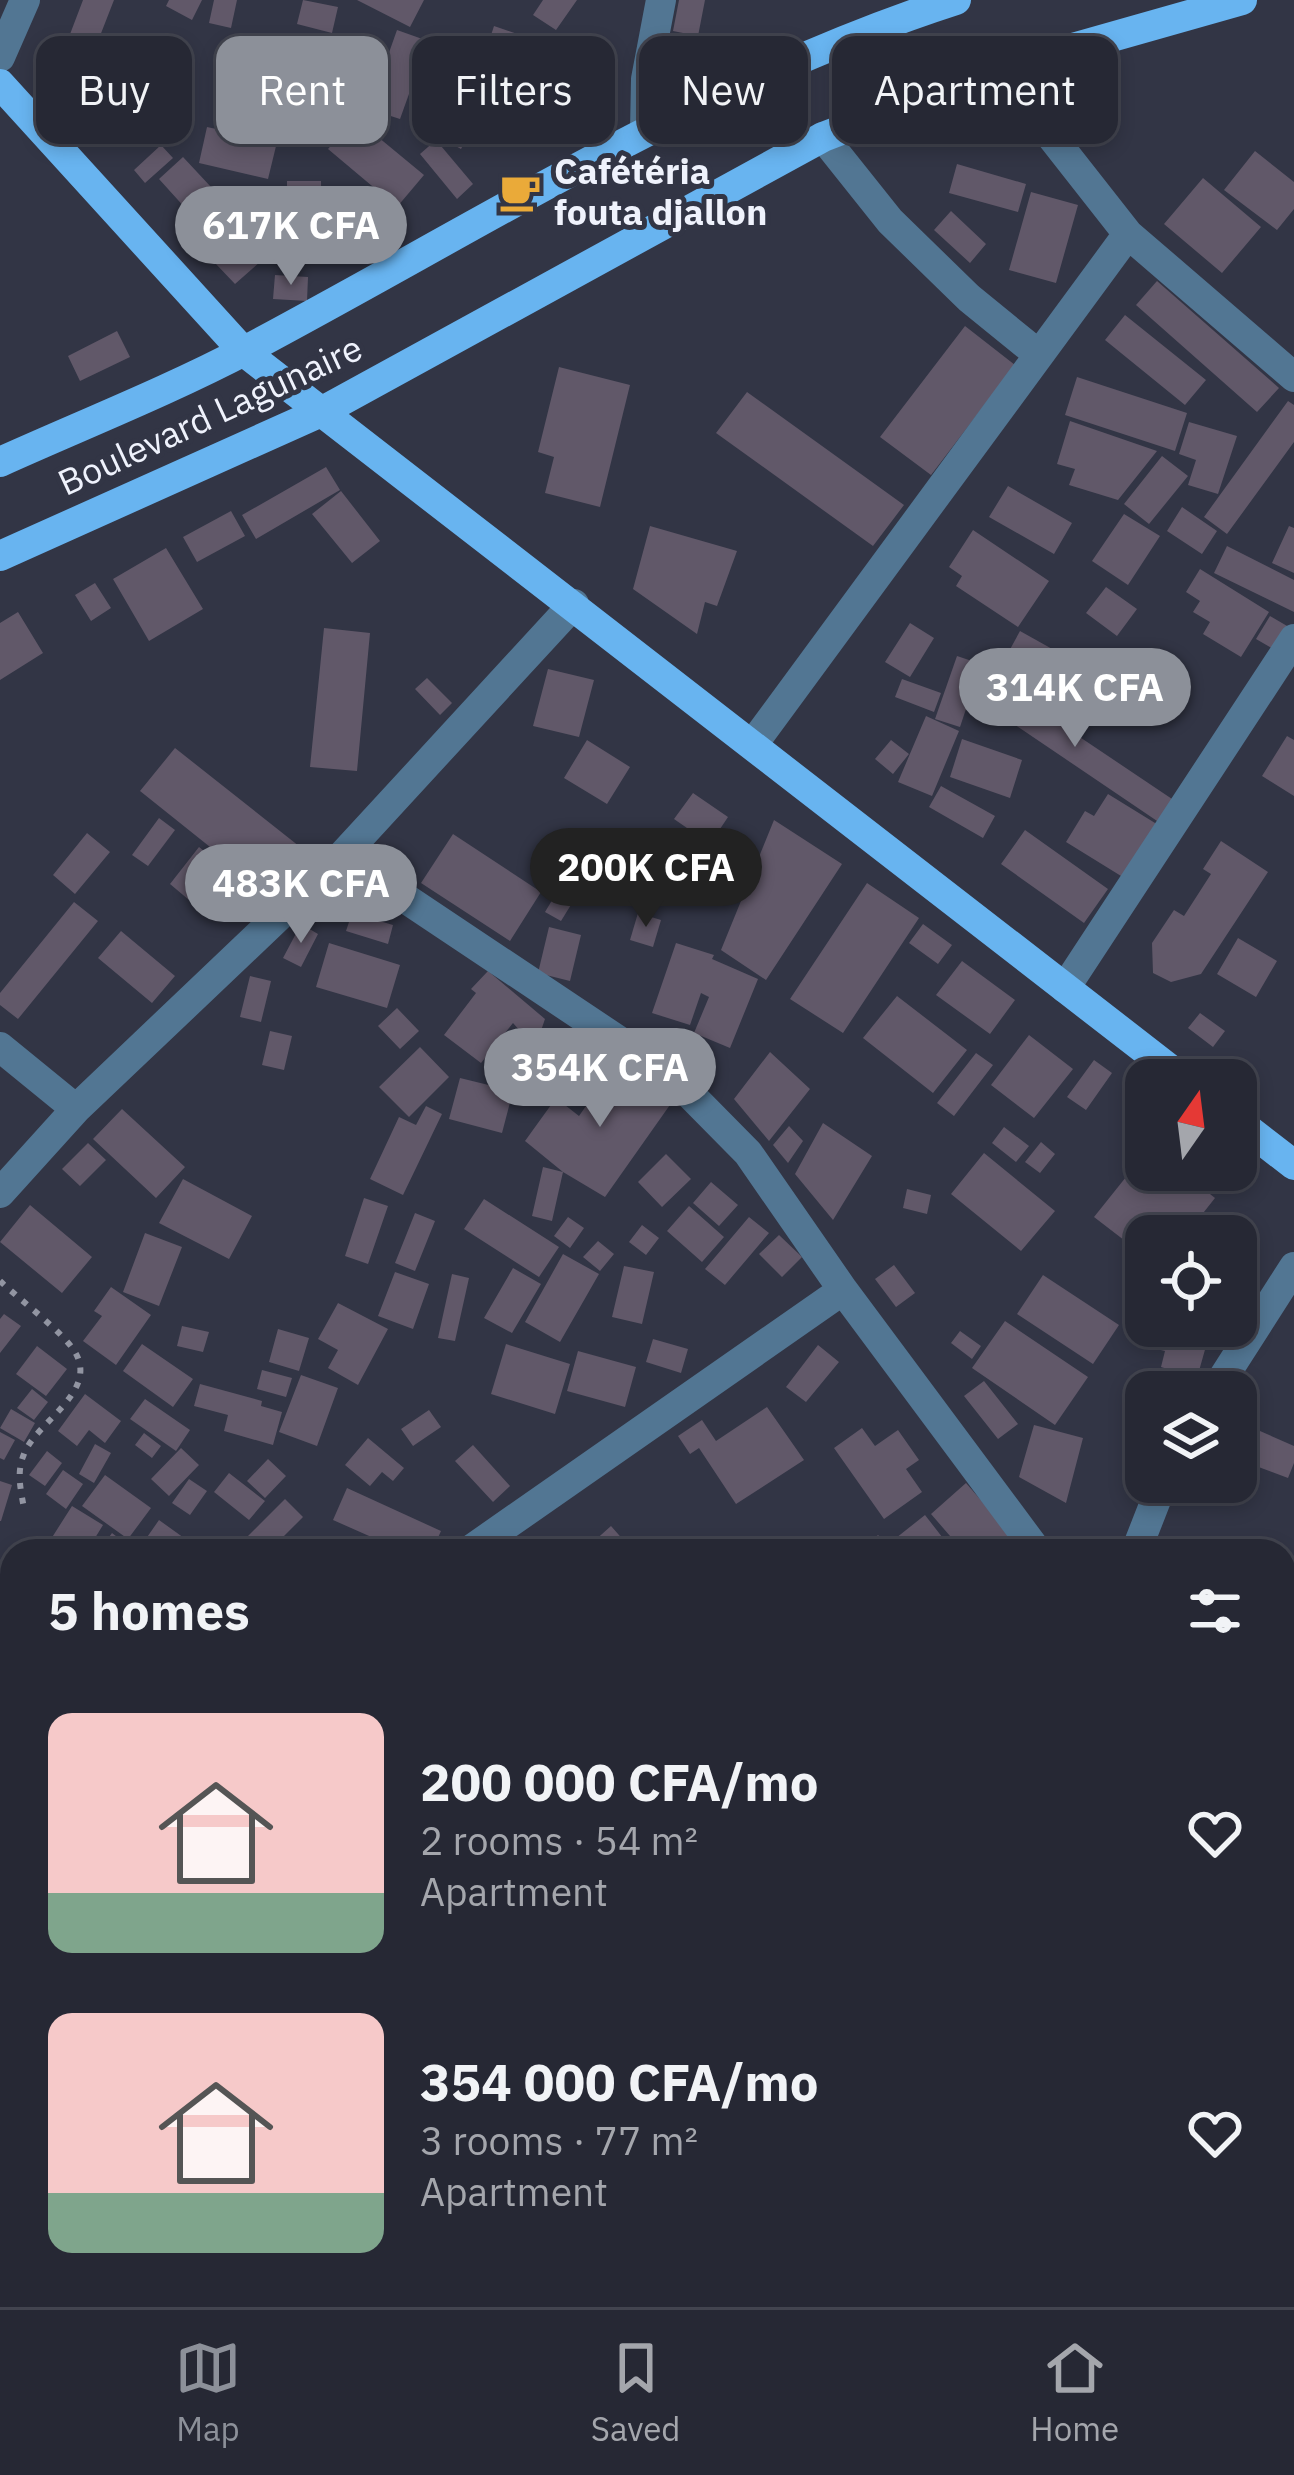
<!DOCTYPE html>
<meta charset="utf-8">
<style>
:root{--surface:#262834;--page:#2e303c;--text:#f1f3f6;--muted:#a4a6ac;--line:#42444f;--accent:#8c9099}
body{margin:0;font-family:"IBM Plex Sans",sans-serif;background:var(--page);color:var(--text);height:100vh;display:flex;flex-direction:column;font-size:45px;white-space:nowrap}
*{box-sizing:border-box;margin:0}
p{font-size:39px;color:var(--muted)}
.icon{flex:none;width:66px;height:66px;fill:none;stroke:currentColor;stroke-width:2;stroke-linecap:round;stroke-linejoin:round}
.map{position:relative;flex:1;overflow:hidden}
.side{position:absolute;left:0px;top:1539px;width:1296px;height:768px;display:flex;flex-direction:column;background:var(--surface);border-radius:36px 36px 0 0;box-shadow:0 6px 18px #0003,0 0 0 3px var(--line)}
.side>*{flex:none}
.hud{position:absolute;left:36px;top:36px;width:1224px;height:108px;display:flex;gap:24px}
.needle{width:78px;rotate:14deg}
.fabs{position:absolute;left:1125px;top:1059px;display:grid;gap:24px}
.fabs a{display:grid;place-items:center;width:132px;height:132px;border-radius:24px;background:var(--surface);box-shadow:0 6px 18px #0003,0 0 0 3px var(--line);font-size:60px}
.price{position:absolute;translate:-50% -102px;padding:0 27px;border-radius:42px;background:var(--accent);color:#fff;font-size:39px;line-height:78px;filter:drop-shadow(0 3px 6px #0008)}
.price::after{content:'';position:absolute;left:50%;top:72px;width:36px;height:27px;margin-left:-18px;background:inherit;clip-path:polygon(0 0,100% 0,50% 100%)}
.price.selected{background:#222;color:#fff}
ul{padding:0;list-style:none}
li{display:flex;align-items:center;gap:36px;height:300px;padding:0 48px}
li span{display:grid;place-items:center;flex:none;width:336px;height:240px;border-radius:24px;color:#555}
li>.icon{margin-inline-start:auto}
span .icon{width:144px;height:144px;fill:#fffc;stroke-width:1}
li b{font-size:51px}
h2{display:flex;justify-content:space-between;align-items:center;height:144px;padding:0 48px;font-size:51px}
.chip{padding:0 42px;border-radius:24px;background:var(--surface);box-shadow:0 6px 18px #0003,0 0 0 3px var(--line);font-size:42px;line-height:108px}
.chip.selected{background:var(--accent);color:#fff}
.dock{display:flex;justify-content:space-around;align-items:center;height:168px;border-top:3px solid var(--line);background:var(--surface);font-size:33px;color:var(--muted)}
.dock a{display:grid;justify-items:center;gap:6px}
.dock .selected{color:var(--accent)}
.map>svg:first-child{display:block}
</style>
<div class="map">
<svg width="1294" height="2307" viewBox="0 0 1294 2307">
<rect width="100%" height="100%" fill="#323545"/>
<path fill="#615869" d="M83,0H114L91,59L64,50Z
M169,0H202L192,20L166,6Z
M214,0H237L231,28L209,23Z
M303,0L338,7L332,33L297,24Z
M357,0H424L410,27Z
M543,0H577L556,30L533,15Z
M679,0H705L698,36L673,31Z
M494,26L526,37L510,86L478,75Z
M397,30L428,41L400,119L369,109Z
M290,48L346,90L320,125L264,83Z
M108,65L133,96L98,115L74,85Z
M462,84L518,115L505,137L476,121L461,149L434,134Z
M281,114L311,123L305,141L276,133Z
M355,118L424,175L397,207L328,149Z
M207,127L277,142L268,179L199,163Z
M436,140L473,184L457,199L420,154Z
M161,145L173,158L145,183L134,170Z
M1255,151L1294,182V209L1277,230L1224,190Z
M183,157L211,187L187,210L159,179Z
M957,164L1026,184L1018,212L949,193Z
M1203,178L1261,227L1222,273L1164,224Z
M287,181H321L322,247L287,248Z
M1031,192L1078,205L1056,283L1009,270Z
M951,211L986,244L970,263L934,230Z
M220,214L239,236L212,259L193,237Z
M358,217L366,241L333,253L324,228Z
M241,239L261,261L235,284L215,263Z
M275,275L308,277L307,301L273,299Z
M1157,281L1279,388L1257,412L1136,305Z
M1125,315L1206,380L1185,405L1105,340Z
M965,326L1015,365L931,475L880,437Z
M117,331L130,357L80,381L68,356Z
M559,367L630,385L600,507L545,493L554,457L538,452Z
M1077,377L1187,413L1175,451L1065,415Z
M747,392L904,505L873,546L716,433Z
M1288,401L1294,405V442L1227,534L1204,517Z
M1070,421L1157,451L1118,500L1069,485L1075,469L1057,464Z
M1189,422L1237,436L1218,494L1188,485L1196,460L1179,454Z
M1162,456L1188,476L1149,524L1124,504Z
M326,467L340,490L256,539L242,515Z
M1008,486L1072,523L1054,554L989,517Z
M341,491L380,541L352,563L312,514Z
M1182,507L1217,531L1202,554L1167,531Z
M231,511L245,536L197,562L183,537Z
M1124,514L1160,536L1128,585L1092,561Z
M650,526L737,551L717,606L705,602L697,634L633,589Z
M1289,526L1294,528V573L1272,563Z
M973,530L1049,581L1018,627L956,586L962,576L949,567Z
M1227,546L1294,580V612L1214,573Z
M166,548L203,609L149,641L113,579Z
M1200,569L1269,612L1241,657L1203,634L1210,622L1193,612L1200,601L1186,592Z
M95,583L111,608L91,621L75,595Z
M1106,587L1137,609L1117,636L1086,613Z
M18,612L43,653L0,680V623Z
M1270,616L1294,630L1280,653L1256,639Z
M910,623L934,638L910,677L885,662Z
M324,628L370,633L357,771L310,767Z
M1020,631L1113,683L1090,726L996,675Z
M957,656L981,664L960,727L935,719Z
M548,669L594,680L579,737L533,726Z
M986,674L1178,803L1163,825L971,695Z
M427,678L452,703L440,715L415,689Z
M902,679L941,693L934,712L895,697Z
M926,716L959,731L932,796L898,782Z
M1287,736L1294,740V796L1262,776Z
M962,739L1022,760L1010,798L950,777Z
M587,740L630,767L607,804L564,778Z
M891,740L909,754L893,774L875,759Z
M175,748L309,854L274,898L140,791Z
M941,786L995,816L983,838L929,807Z
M693,793L728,817L710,844L674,819Z
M1108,794L1168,831L1134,884L1066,842L1085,811L1094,816Z
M159,818L175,830L148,866L132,855Z
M774,820L842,864L766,980L721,950Z
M1025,830L1108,889L1084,923L1001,864Z
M87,833L110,852L75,894L53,875Z
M453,834L541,892L510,941L421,883Z
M660,838L705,853L690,899L645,884Z
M1221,841L1268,872L1201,974L1171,982L1153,973L1152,943L1174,910L1184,916L1211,874L1203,869Z
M199,847L231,873L213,894L202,885L189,900L170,884Z
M566,877L582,887L561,921L545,912Z
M245,881L260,896L244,913L228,898Z
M867,883L919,918L843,1033L790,999Z
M74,902L98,921L18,1019L0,1005V993Z
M352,913L393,925L388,944L346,931Z
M638,913L661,920L653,947L630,940Z
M301,924L318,934L301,967L283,958Z
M923,924L952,945L938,964L909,943Z
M549,927L581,935L570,981L538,973Z
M121,931L175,976L152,1003L98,958Z
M1238,938L1277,961L1256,997L1217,974Z
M329,943L400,965L387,1008L316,987Z
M676,943L714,955L712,959L758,979L730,1048L694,1033L709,997L701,993L690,1025L652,1013Z
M962,961L1015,1000L990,1034L936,995Z
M488,971L545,1019L535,1048L513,1023L481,1063L444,1035L476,993L471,989Z
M250,976L271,981L261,1022L240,1017Z
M897,996L967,1050L933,1093L863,1038Z
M397,1008L419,1031L400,1049L378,1026Z
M1200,1013L1225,1031L1213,1047L1188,1028Z
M270,1031L292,1036L284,1070L262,1065Z
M1029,1035L1073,1069L1034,1118L991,1085Z
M420,1047L449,1077L409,1117L379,1087Z
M770,1052L810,1089L769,1141L734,1099Z
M976,1053L993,1065L954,1116L937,1103Z
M1094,1060L1112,1073L1086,1110L1067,1097Z
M616,1063L672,1102L605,1197L563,1172L525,1141L556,1098L579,1116Z
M460,1078L513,1091L502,1133L449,1119Z
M426,1106L442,1114L403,1195L370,1179L399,1117L416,1125Z
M122,1109L185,1167L156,1198L93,1139Z
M823,1123L872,1156L833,1220L795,1174Z
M789,1126L803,1141L788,1163L773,1145Z
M1004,1127L1029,1146L1016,1162L992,1143Z
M1041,1142L1055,1154L1040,1173L1025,1162Z
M88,1143L106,1160L80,1186L62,1169Z
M1146,1152V1170H1180L1215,1198L1185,1236H1146V1257L1094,1217Z
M984,1153L1055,1211L1021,1251L951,1194Z
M666,1154L691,1179L662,1207L638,1182Z
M543,1167L563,1172L552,1221L532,1216Z
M1194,1170H1241L1222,1193Z
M183,1179L252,1216L229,1259L159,1223Z
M711,1182L738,1205L719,1226L693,1203Z
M907,1189L931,1195L927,1214L903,1208Z
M364,1198L388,1206L368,1264L345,1256Z
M484,1199L559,1247L539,1277L464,1229Z
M30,1205L92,1257L62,1293L0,1242Z
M689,1206L724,1237L702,1262L667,1231Z
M415,1213L435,1221L415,1271L395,1263Z
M568,1217L584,1228L570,1248L554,1236Z
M749,1217L769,1233L725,1285L705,1269Z
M642,1225L659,1238L646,1255L629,1242Z
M145,1233L182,1247L159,1306L123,1292Z
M779,1235L802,1257L782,1277L759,1254Z
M598,1241L614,1254L600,1271L583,1257Z
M563,1254L599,1274L560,1342L525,1322Z
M894,1265L915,1293L896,1307L875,1279Z
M624,1266L654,1272L642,1324L612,1317Z
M513,1268L541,1284L512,1333L484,1318Z
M395,1272L429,1284L413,1329L378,1316Z
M452,1274L469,1278L455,1341L438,1338Z
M1043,1275L1119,1325L1093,1364L1017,1314Z
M111,1287L151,1315L116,1365L83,1341L102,1316L94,1311Z
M338,1303L388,1329L358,1385L328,1368L338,1350L318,1339Z
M4,1314L21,1326L0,1353V1319Z
M1005,1321L1088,1377L1055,1425L972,1368Z
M182,1326L209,1332L203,1352L177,1346Z
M1158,1326H1188L1210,1332L1197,1378L1161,1367L1165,1351L1152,1348Z
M278,1329L309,1338L299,1371L269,1362Z
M960,1331L981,1346L972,1359L951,1343Z
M653,1339L688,1349L681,1373L646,1362Z
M142,1344L193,1379L173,1407L123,1371Z
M506,1344L570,1364L555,1414L491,1394Z
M818,1345L839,1362L806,1402L786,1387Z
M37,1346L67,1369L46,1396L16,1374Z
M578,1351L636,1367L625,1407L567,1391Z
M262,1370L292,1378L286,1397L257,1389Z
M301,1375L338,1388L317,1446L279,1432Z
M984,1381L1018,1424L998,1439L964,1396Z
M200,1384L262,1401L261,1406L282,1412L273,1445L224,1431L228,1415L194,1406Z
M32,1389L48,1402L34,1420L17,1408Z
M85,1394L121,1421L105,1443L89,1430L77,1446L58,1431Z
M145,1399L190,1430L176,1451L130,1419Z
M767,1407L804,1460L736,1504L699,1448L690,1454L678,1436L702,1420L716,1441Z
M11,1409L35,1423L24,1442L0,1428Z
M429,1410L441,1427L413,1446L401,1429Z
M1034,1425L1083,1438L1066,1503L1019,1477Z
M862,1428L875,1446L898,1430L919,1460L906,1469L922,1492L884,1519L834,1448Z
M1260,1431L1294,1446V1463L1288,1478L1237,1459Z
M0,1432L15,1440L4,1460L0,1458Z
M144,1433L161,1446L152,1458L135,1445Z
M368,1438L404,1468L393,1481L382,1472L370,1486L345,1465Z
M95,1444L111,1453L94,1483L79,1474Z
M473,1445L510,1486L493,1502L455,1461Z
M181,1448L199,1465L169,1496L151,1479Z
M47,1451L62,1463L45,1486L29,1475Z
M268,1459L286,1476L265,1498L247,1481Z
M63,1470L83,1484L66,1509L46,1494Z
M229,1473L265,1501L249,1520L214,1492Z
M105,1475L151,1508L128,1539L82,1506Z
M189,1479L207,1491L190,1515L172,1503Z
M0,1481L12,1485L1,1521H0Z
M966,1483L1025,1551H963L931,1514Z
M347,1488L441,1531L432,1551H403L333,1520Z
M285,1499L303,1517L269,1551H243L238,1546Z
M72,1506L103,1525L87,1551H70L51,1539Z
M925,1515L953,1551H905L896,1538Z
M159,1520L198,1548L195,1551H153L143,1543Z
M611,1526L633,1551H583Z
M112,1533L126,1544L121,1551H99Z
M878,1535L894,1551H862Z
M788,1536L799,1551H766Z
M287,1537L309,1545L307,1551H282Z
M11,1581H12V1654L0,1650V1614Z
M1284,1633L1294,1638V1658L1284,1679Z
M1284,1704L1294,1708V1736L1284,1762Z
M0,1773L12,1778V1825L0,1820Z
M0,1841L12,1847V1884L0,1906Z
M1284,1976L1294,1977V2000L1284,1999Z
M0,2119L12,2126V2185L0,2205Z
M1284,2172L1294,2173V2214L1284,2212Z
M78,2295H126L120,2307H102Z
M144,2295H174L191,2307H136Z
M333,2295H381L376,2307H358Z
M439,2295H446L468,2307H432Z
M796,2295H818L814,2307H792Z
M846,2295H870L867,2307H843Z"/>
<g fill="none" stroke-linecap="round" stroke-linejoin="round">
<path stroke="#9295a2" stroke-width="6" stroke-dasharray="6 9" stroke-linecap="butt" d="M0,1281C19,1299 64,1333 75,1352C99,1392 36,1422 24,1454C16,1473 21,1490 24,1509"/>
<path stroke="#527693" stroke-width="30" d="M0,57L25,0
M1006,67L1022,99L1128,234L1294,377
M645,131L646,79L661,0
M823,137L890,221L969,298L1039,355
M753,744L1128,234
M342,856L673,1077L748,1153L843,1290L1037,1551
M1065,988L1294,639
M0,1047L76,1109
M0,1193L76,1109L342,856L574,604
M1214,1392L1294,1267
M469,1551L843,1290
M1136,1551L1163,1482
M0,1732L12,1739
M1284,1937H1294
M0,2060L12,2066
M1284,2240L1294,2243
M473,2295L497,2307
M1106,2295L1110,2307
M572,2307L574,2295
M914,2307L916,2295"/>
<path stroke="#68b4f0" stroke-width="30" d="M0,84L243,351L1184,1080
M0,462C82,425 168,391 248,349C478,227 707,80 956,0
M0,556L321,412L823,137L1006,67L1242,0
M1236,1120L1294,1165"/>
</g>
<defs>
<g id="cafe-bare" transform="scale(3.24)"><path d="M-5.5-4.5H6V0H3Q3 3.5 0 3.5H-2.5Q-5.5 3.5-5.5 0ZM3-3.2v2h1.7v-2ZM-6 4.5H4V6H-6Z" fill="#eaaa39" stroke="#323545" stroke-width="2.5" paint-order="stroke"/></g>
</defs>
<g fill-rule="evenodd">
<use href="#cafe-bare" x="520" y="192"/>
</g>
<g text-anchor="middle" stroke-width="10" stroke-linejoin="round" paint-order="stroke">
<g font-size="36" font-weight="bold" fill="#eff2fc" stroke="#323545" text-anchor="start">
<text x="554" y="184">Cafétéria<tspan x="554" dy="41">fouta djallon</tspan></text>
</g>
<g font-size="36" fill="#eff2fc" stroke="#323545">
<text transform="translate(210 415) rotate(-25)" y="13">Boulevard Lagunaire</text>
</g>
</g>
</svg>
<div class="fabs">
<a><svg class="needle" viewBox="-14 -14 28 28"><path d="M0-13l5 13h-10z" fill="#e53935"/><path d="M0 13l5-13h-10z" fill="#a4a6ac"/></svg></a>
<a><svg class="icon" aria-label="locate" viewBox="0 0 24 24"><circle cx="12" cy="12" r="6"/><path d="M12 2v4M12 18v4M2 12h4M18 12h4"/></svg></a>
<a><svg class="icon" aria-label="layers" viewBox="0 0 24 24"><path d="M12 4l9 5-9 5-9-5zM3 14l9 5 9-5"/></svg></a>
</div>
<b class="price" style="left:291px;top:288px">617K CFA</b>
<b class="price" style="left:1075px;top:750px">314K CFA</b>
<b class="price selected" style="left:646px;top:930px">200K CFA</b>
<b class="price" style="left:301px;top:946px">483K CFA</b>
<b class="price" style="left:600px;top:1130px">354K CFA</b>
<div class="hud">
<a class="chip">Buy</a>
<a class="chip selected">Rent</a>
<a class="chip">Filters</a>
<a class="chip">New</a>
<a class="chip">Apartment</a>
</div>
<section class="side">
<h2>5 homes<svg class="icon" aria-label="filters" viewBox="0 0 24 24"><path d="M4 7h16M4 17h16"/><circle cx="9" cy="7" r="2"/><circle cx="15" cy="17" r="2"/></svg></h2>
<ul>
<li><span style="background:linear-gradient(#f6c9c9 75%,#7fa58c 0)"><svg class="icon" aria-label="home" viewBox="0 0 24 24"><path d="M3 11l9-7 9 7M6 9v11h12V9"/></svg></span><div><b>200 000 CFA/mo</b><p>2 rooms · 54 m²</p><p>Apartment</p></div><svg class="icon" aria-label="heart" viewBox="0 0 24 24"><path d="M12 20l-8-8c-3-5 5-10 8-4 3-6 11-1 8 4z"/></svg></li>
<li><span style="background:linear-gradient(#f6c9c9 75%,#7fa58c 0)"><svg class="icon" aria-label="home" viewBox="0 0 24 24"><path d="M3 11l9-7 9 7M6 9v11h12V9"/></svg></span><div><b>354 000 CFA/mo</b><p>3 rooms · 77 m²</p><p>Apartment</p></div><svg class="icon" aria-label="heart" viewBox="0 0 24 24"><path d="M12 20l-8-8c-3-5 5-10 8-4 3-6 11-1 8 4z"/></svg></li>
</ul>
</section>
</div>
<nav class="dock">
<a class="selected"><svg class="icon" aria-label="map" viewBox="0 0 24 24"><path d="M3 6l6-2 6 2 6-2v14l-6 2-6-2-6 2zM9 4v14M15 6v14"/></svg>Map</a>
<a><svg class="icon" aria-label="saved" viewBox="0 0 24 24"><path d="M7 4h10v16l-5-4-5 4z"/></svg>Saved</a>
<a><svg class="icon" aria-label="home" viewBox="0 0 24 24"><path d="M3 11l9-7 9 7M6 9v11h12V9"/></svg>Home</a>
</nav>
